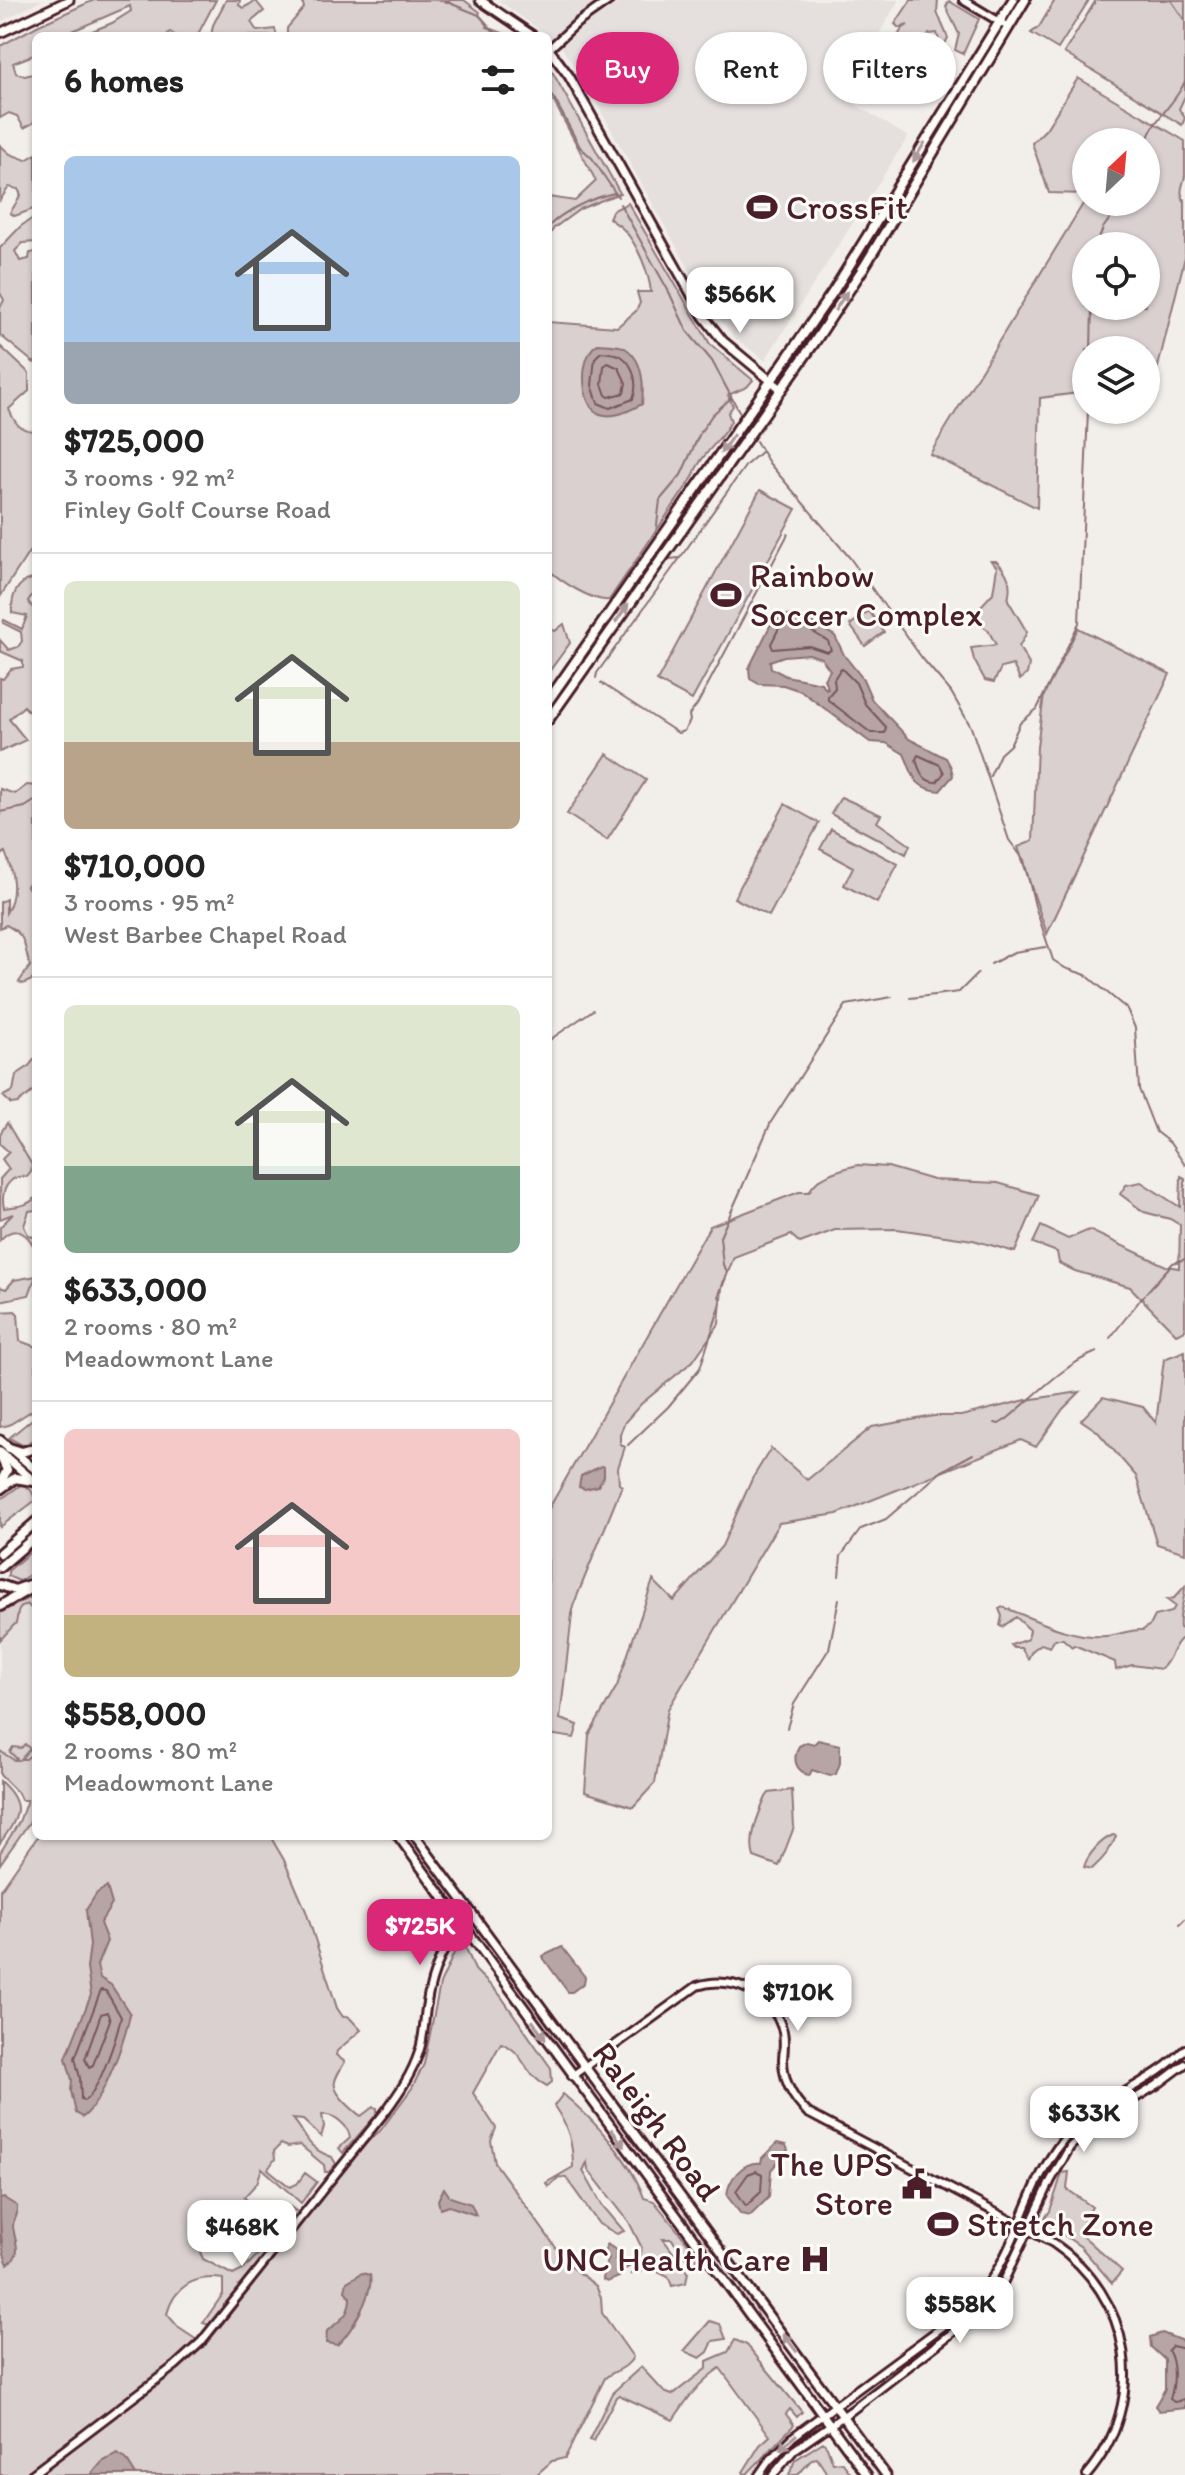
<!DOCTYPE html>
<meta charset="utf-8">
<style>
:root{--surface:#fff;--page:#f6f6f6;--text:#222;--muted:#767676;--line:#e0e0e0;--accent:#db2777}
body{margin:0;font-family:Itim,sans-serif;background:var(--page);color:var(--text);height:100vh;display:flex;flex-direction:column;font-size:30px;white-space:nowrap}
*{box-sizing:border-box;margin:0}
p{font-size:26px;color:var(--muted)}
.icon{flex:none;width:44px;height:44px;fill:none;stroke:currentColor;stroke-width:2;stroke-linecap:round;stroke-linejoin:round}
.map{position:relative;flex:1;overflow:hidden}
.details{position:absolute;left:32px;top:32px;width:520px;height:1808px;display:flex;flex-direction:column;background:var(--surface);border-radius:12px;box-shadow:0 2px 6px #0004}
.details>*{flex:none}
.top-card{position:absolute;left:576px;top:32px;width:488px;height:72px;display:flex;gap:16px}
.needle{width:52px;rotate:26deg}
.controls{position:absolute;left:1072px;top:128px;display:grid;gap:16px}
.controls a{display:grid;place-items:center;width:88px;height:88px;border-radius:50%;background:var(--surface);box-shadow:0 2px 6px #0004;font-size:40px}
.price{position:absolute;translate:-50% -68px;padding:0 18px;border-radius:16px;background:#fff;color:#222;font-size:26px;line-height:52px;filter:drop-shadow(0 2px 4px #0008)}
.price::after{content:'';position:absolute;left:50%;top:48px;width:24px;height:18px;margin-left:-12px;background:inherit;clip-path:polygon(0 0,100% 0,50% 100%)}
.price.active{background:var(--accent);color:#fff}
ul{padding:0;list-style:none}
li{display:grid;align-content:center;gap:16px;height:424px;padding:0 32px}
li+li{border-top:2px solid var(--line)}
li span{display:grid;place-items:center;height:248px;border-radius:12px;color:#555}
li>.icon{margin-inline-start:auto}
span .icon{width:144px;height:144px;fill:#fffc;stroke-width:1}
li b{font-size:34px}
h2{display:flex;justify-content:space-between;align-items:center;height:96px;padding:0 32px;font-size:34px}
.pill{padding:0 28px;border-radius:36px;background:var(--surface);box-shadow:0 2px 6px #0004;font-size:28px;line-height:72px}
.pill.active{background:var(--accent);color:#fff}
.map>svg:first-child{display:block}
</style>
<div class="map">
<svg width="1185" height="2475" viewBox="0 0 1185 2475">
<rect width="100%" height="100%" fill="#f2efeb"/>
<filter id="ink" filterUnits="userSpaceOnUse"><feTurbulence type="fractalNoise" baseFrequency=".0125" numOctaves="2"/><feDisplacementMap in="SourceGraphic" scale="16" xChannelSelector="R" yChannelSelector="G"/><feConvolveMatrix kernelMatrix="1 2 1 2 8 2 1 2 1" color-interpolation-filters="sRGB"/></filter>
<g filter="url(#ink)">
<path fill="#e5dfdd" d="M0,0H42L0,22Z
M498,0H598L551,38Z
M623,0H899L842,96L908,137L765,360L735,338L713,312L583,79L561,47L584,26Z
M31,1600L36,1606V1767L0,1761V1627L16,1608Z"/>
<path fill="#d9d0cf" stroke="#92787d" stroke-width="2" fill-rule="evenodd" d="M94,0H216L197,36H176L170,32L166,36H80L112,23L131,11L130,6L61,36H36V54L13,63L16,73L25,76L36,73V117L33,123L24,128L17,116L9,113L0,118V46L37,26Z
M226,0H240L239,5L243,8L256,1L264,11L251,22L257,31L275,29L277,36H211L213,25Z
M302,0H464L480,12L479,15L488,25L487,27L510,36H287V28L304,8Z
M911,0H938L937,12L948,38L941,52L937,47L940,44L937,33L929,34L927,39L919,40L913,44V58L900,67L897,65L905,49L895,41L902,29L908,25L899,28L895,24Z
M1055,0H1089L1058,49L1031,33L1039,27Z
M1096,0H1185V96L1179,109L1185,118L1182,125L1064,53Z
M949,1L979,19L963,54L955,50L959,34L946,7Z
M997,32L962,97L867,256L789,373L784,375Z
M548,70L553,73L620,193L580,209L554,228L548,237V197L575,201L596,181L554,102L548,100Z
M1078,78L1185,141C1185,152 1185,166 1185,176C1183,187 1178,191 1185,202V257L1158,367L1146,389V350H1086V392L1040,398L1037,508L930,454L1086,199V202H1146V142H1086V194L1049,193L1032,143L1046,129ZM1086,246H1146V306H1086Z
M0,145L10,154L26,160L36,154V208L15,216L10,213L21,195L18,189L9,187L0,200Z
M628,203L710,344L753,380L747,387L728,395L733,406L728,413L731,421C721,442 700,454 693,477L609,600C593,602 560,581 548,569V322L617,327L636,311L640,303L637,292H651C649,273 638,245 624,230C620,225 614,223 609,218L612,211Z
M36,216V242L23,243L15,251L20,261L29,259L30,253L36,252V361L34,363L0,335V308L4,300L0,293V248L21,226Z
M0,346L29,373V391L9,409C15,424 20,431 36,431V561L29,552L0,597Z
M767,393L680,528L578,670L623,597Z
M760,490L796,509L692,700L657,681Z
M991,561H996C1009,573 1012,584 1008,600L1027,632L1019,647L1029,664L1027,674L1020,680L1013,665L1001,668L994,682L985,680L974,660L971,648L996,645L988,630L976,622L981,606L993,593L997,567Z
M32,579L36,582V590L28,601L36,612V720L24,706L9,719L26,740L0,752V678L3,679L11,669L23,667V661L0,651V640L9,650L18,647L22,641L21,632L3,623L4,620L22,629L27,616L12,613C11,598 16,582 32,579Z
M869,611L884,632L865,646L850,625Z
M564,624L570,643L548,673V628L555,631Z
M1078,628L1170,674L1047,934L1018,847L1033,841L1037,746L1044,695Z
M607,754L646,780L607,840L567,814Z
M27,785L36,786V873L27,886L33,895L36,896V978L23,984L19,982L30,966C23,945 28,936 6,925L0,928V902L6,899V913C18,893 13,872 5,852L0,857V789L15,794Z
M841,797L881,815L877,822L910,845L906,854L831,814Z
M785,804L819,823L769,916L734,898Z
M831,829L898,864L877,903L844,885L853,867L820,849Z
M36,1057V1089L18,1103L11,1104L3,1096L13,1091L16,1075L28,1067Z
M7,1123L32,1165L31,1172L27,1177C9,1174 0,1191 4,1208C16,1206 27,1207 36,1197V1210L29,1211L24,1226L28,1235L36,1238V1251C28,1233 15,1223 0,1240V1227L13,1214L0,1219V1179L9,1169L2,1159L9,1152L0,1144V1134Z
M858,1165L888,1167L933,1180L998,1183L1039,1195L1015,1252L973,1240L897,1229L835,1230L800,1243L791,1235L734,1257L722,1288L719,1324L693,1361L641,1404L625,1422L620,1434V1444L625,1447L618,1468L619,1484L622,1486L573,1606L560,1719L578,1725L574,1738L548,1734V1510L710,1226L799,1192H809C817,1175 841,1169 858,1165Z
M1181,1176L1185,1178V1330L1176,1334L1130,1287L1075,1271L1059,1263L1057,1252L1033,1243L1041,1226L1068,1239L1089,1230L1166,1266L1179,1268L1180,1225L1170,1219L1144,1212L1120,1194L1126,1185L1141,1182L1180,1207Z
M36,1276L29,1295L0,1301V1287L6,1289L14,1280Z
M15,1311L18,1314L20,1341L36,1347V1408L9,1425L0,1427V1312Z
M1185,1351V1553L1157,1544L1136,1476L1097,1431L1081,1420L1103,1397L1143,1407L1156,1423L1164,1359Z
M1080,1392L1063,1409L1036,1447L1021,1440L837,1514L779,1523L668,1709L655,1783L633,1807L585,1792L589,1735L617,1686L653,1580L674,1601L722,1546L752,1479L771,1448L807,1480L872,1427L934,1416H961L1026,1400Z
M36,1416V1437L24,1446L9,1438Z
M22,1484L31,1490L36,1500L0,1527V1500Z
M36,1547V1571L19,1581L8,1576V1571Z
M1185,1586C1185,1601 1178,1613 1180,1628L1185,1630V1640L1181,1639C1172,1647 1171,1660 1161,1669L1132,1665L1116,1670L1115,1662L1074,1645L1072,1647L1063,1639H1055L1050,1647L1041,1644L1032,1651L1028,1659L1021,1648H1014L1011,1645L1028,1639L1030,1630L1016,1617L1002,1627L1000,1626L1002,1616L999,1609L1003,1607C1035,1619 1071,1639 1106,1636C1119,1635 1130,1629 1143,1630L1151,1624L1155,1616L1172,1612L1175,1606L1167,1600L1174,1598Z
M36,1594V1613L27,1604C15,1610 19,1613 16,1623L0,1640V1613Z
M25,1744L30,1749L21,1759H26L36,1750V1813L0,1864V1853L19,1822L27,1800H21L18,1793L0,1775V1751L14,1760H18L10,1752L13,1747L21,1748Z
M0,1781C27,1805 18,1818 0,1843Z
M792,1790L794,1827L779,1866L754,1857C748,1838 758,1815 766,1797L769,1793Z
M1113,1835L1116,1836C1112,1849 1101,1861 1092,1869L1084,1867C1088,1854 1101,1840 1113,1835Z
M38,1836H270L284,1860L306,1911L337,2008L343,2017L348,2016L361,2030L337,2051L336,2055L345,2062C333,2081 329,2086 346,2103C351,2108 355,2112 361,2116L373,2107L377,2108V2114L343,2153L339,2148L350,2138C349,2126 334,2113 322,2115L324,2127L321,2137L303,2120L293,2119C307,2134 305,2148 332,2157L336,2164L329,2172H325L324,2165L300,2145L288,2147L281,2144L274,2151L275,2159L268,2169L290,2187L297,2184L305,2173L317,2182L301,2203L262,2168L257,2183L244,2197L257,2212L272,2217L290,2207L299,2213L274,2245L236,2216L245,2208L228,2206C217,2222 211,2237 200,2252L203,2259L233,2275L243,2270L262,2250L265,2255L209,2325L203,2323L223,2294V2279C195,2274 174,2287 167,2314L179,2328L197,2340L177,2358L189,2360L207,2343L336,2180L370,2139L380,2131L412,2088L424,2064L440,1984L459,1942L463,1941L475,1970L500,1995L551,2068L552,2082L547,2086C522,2074 526,2052 501,2043L473,2093L496,2128L491,2141L495,2163L567,2263L596,2286L601,2297L602,2313L633,2357C628,2368 614,2371 605,2378L565,2458L552,2461L536,2475H0V1891Z
M563,2094C594,2120 631,2160 644,2198L654,2201L698,2256L695,2264L681,2254L672,2239H663L688,2272L686,2283L672,2286L668,2276L652,2268L632,2274L642,2248L629,2222L588,2169L587,2162L583,2171L602,2205L624,2231L617,2234L599,2224L566,2178L559,2177L548,2187L546,2183L573,2167C573,2143 568,2126 554,2106Z
M1069,2172L1067,2189L1092,2207L1083,2223L1082,2235L1122,2271L1112,2283L1081,2247L1046,2223L1045,2218L1050,2211L1062,2173Z
M710,2321L720,2324L726,2339L713,2341L708,2352L700,2358L684,2351Z
M735,2340L747,2345L802,2412L797,2417L790,2409L786,2414L794,2425L746,2475L743,2472L760,2445L770,2436L720,2368C699,2382 687,2399 673,2420L619,2395L616,2397L593,2441L589,2440L612,2393L641,2367L664,2392L672,2395L707,2368V2361L728,2352Z
M823,2442L827,2447L833,2463L842,2462L852,2475H828L817,2458L812,2459L798,2475H789L795,2460Z"/>
<path fill="#b7a5a6" stroke="#8b6f75" stroke-width="2" fill-rule="evenodd" d="M598,344C606,345 618,344 625,348C644,360 644,385 642,404C630,410 615,419 600,414C579,407 579,353 598,344Z
M787,615L808,620L835,636L844,655L863,679L872,700L909,739L946,758L951,767L953,776L940,791C912,788 914,775 904,754L886,743L870,742L801,691L783,685L759,684L750,679L749,668L770,626L774,621ZM809,654L821,658L830,670L824,679L828,688L826,689L821,683L786,676L771,668L770,661L784,656Z
M601,1466L604,1467V1476L598,1486L585,1489L579,1487L581,1476Z
M818,1740L840,1745V1763L836,1774L830,1776L812,1770L809,1776C795,1769 792,1760 799,1746L807,1742L814,1744Z
M107,1887L112,1904L100,1923L107,1941L97,1965L100,1978L111,1985L130,2014C125,2040 103,2102 83,2117L76,2113L71,2091L72,2080L66,2058L91,1995L87,1968L90,1945L86,1910L97,1893Z
M562,1947L585,1977L584,1983L572,1992H568L544,1959L543,1956Z
M777,2143L786,2145L788,2150L771,2170L769,2197L750,2216L741,2214L727,2196C728,2179 743,2161 761,2163L762,2158Z
M444,2188L450,2197L471,2204L476,2215L449,2206L440,2209L438,2200Z
M4,2198L17,2206C18,2214 13,2217 13,2226C14,2241 24,2253 8,2264C0,2250 0,2217 0,2199Z
M607,2244L616,2250L615,2260L623,2259L629,2267L623,2270L619,2277L607,2282L603,2280L604,2269L609,2259L605,2250Z
M362,2273L370,2275C374,2293 351,2333 337,2345L326,2343L327,2331C340,2320 350,2316 350,2297L345,2291L347,2282Z
M1162,2333L1185,2342V2408L1159,2411L1155,2406L1165,2389V2360L1151,2347L1150,2337Z
M117,2454L126,2459L136,2475H91L102,2462Z"/>
<g fill="none" stroke-linecap="round" stroke-linejoin="round">
<path stroke="#76555c" stroke-width="2" d="M601,352C607,353 616,353 621,356C635,365 638,386 633,399L610,408L598,403L592,385L595,358Z
M608,363L619,368L626,383L624,393L609,397L606,395L602,384L604,366Z
M788,624L806,628L828,641L831,650L827,652L809,646L773,649L771,644L779,628Z
M841,668L856,683L865,704L886,727L885,733H871L828,700V696L835,688L834,679Z
M918,755L940,765L944,773L937,782C923,783 919,770 916,759Z
M101,1990L106,1991L121,2017C117,2036 99,2092 84,2101L81,2099L80,2078L75,2058Z
M107,2012L110,2020L93,2065L89,2067L85,2059L101,2014Z
M756,2171L762,2174L761,2192L746,2206L736,2191L748,2174Z
M1185,2349L1172,2346L1168,2350C1176,2363 1175,2385 1170,2399L1174,2402L1185,2400"/>
<path stroke="#8b6f75" stroke-width="2" d="M442,0L479,15L498,36
M1171,0L1185,21
M548,92L555,100L580,147L592,158L618,197
M1146,146C1149,122 1176,104 1185,81
M620,204L669,292L687,331L712,361L740,413
M548,227C564,210 592,198 614,193
M1096,246L1103,228L1122,202
M1091,350L1092,306
M756,441L769,463L850,558L922,658L951,692L971,727L1009,840L1024,860L1035,906L1053,960L1065,968L1086,975L1127,1009L1135,1028L1139,1089L1156,1132L1170,1143L1185,1165
M656,533L660,500L681,475L700,433L712,415L731,398
M669,559L680,558L746,465L762,451
M596,678L597,673L680,558
M601,683L678,733L684,731L690,721L689,715L697,705L788,534
M990,776L1000,754L1010,745L1020,723L1037,709L1079,623L1088,410
M0,812L25,807L36,800
M991,964L1014,952L1046,947
M910,998L959,992L978,973
M548,1041L593,1010
M1146,1293L1173,1263L1185,1259
M1110,1338L1144,1295
M995,1423L999,1424L1007,1419C1035,1396 1064,1364 1097,1352
M628,1445L668,1407L700,1368L721,1303L719,1295L727,1272L723,1265L720,1237L771,1122L846,1005L892,997
M839,1576L841,1556L861,1529L886,1519L942,1471L973,1454
M787,1728L794,1704L829,1649L839,1599
M1180,1924L1185,1919"/>
<g stroke="#4a1f2b" stroke-width="12">
<path id="minor" d="M963,0L1008,27
M549,49L577,23L610,0
M572,2076L697,1986C731,1975 770,1992 782,2028C785,2037 784,2048 783,2059C783,2081 792,2098 808,2113L1053,2243C1132,2296 1150,2401 1087,2475
M31,2475L176,2365L201,2342L385,2112C399,2093 412,2074 419,2052C424,2038 424,2022 426,2008C431,1974 445,1936 473,1914
M759,2475L768,2462L794,2436L961,2313C1019,2264 1019,2195 1063,2140C1095,2099 1150,2086 1185,2049
M773,2475L794,2450L852,2410L979,2312L1004,2281L1051,2180L1070,2147L1095,2123L1157,2085L1185,2064"/>
</g>
<g stroke="#4a1f2b" stroke-width="13">
<path id="major" d="M480,0L533,36
M0,33L69,0
M548,48L569,76L704,317L723,341L781,389
M0,1440L36,1470
M0,1452L35,1482
M398,1836L867,2475
M415,1836L886,2475"/>
</g>
<g stroke="#4a1f2b" stroke-width="14">
<path id="highway" d="M548,701L833,292L1013,0
M548,720L814,343L864,267L1025,0
M9,1448L22,1452L36,1448
M0,1455L7,1470L1,1482
M0,1489L15,1478L33,1481
M0,1553L36,1522
M0,1567L36,1536
M0,1585L15,1590L29,1585
M0,1606L36,1585"/>
</g>
<use href="#minor" stroke="#fdfcf7" stroke-width="6"/>
<use href="#major" stroke="#fdfcf7" stroke-width="7"/>
<use href="#highway" stroke="#fdfcf7" stroke-width="8"/>
</g>
<defs><path id="oneway-solid" d="M-6-.8H1V-3.2L6.5 0L1 3.2V.8H-6Z" transform="scale(2)"/></defs>
<g fill="#ac999b">
<use href="#oneway-solid" transform="translate(919 152) rotate(121)"/>
<use href="#oneway-solid" transform="translate(841 301) rotate(-57)"/>
<use href="#oneway-solid" transform="translate(727 444) rotate(125)"/>
<use href="#oneway-solid" transform="translate(622 613) rotate(-55)"/>
<use href="#oneway-solid" transform="translate(539 2030) rotate(54)"/>
<use href="#oneway-solid" transform="translate(618 2138) rotate(53)"/>
<use href="#oneway-solid" transform="translate(790 2343) rotate(-127)"/>
<use href="#oneway-solid" transform="translate(788 2442) rotate(138)"/>
</g>
</g>
<defs>
<g id="stadium-bare" transform="scale(2.4)"><path d="M0-5a6.5 5 0 1 0 0 10a6.5 5 0 1 0 0-10ZM-3.5-1.8h7v3.6h-7Z" fill="#4a1f2b" stroke="#fdfcf7" stroke-width="2.5" paint-order="stroke"/></g>
<g id="civic-bare" transform="scale(2.4)"><path d="M-.6-6.5H3V-4.5H.6V-3L4-1V1h2V6H-6V1h2V-1L-.6-3ZM-1.2 2.5V6h2.4V2.5Z" fill="#4a1f2b" stroke="#fdfcf7" stroke-width="2.5" paint-order="stroke"/></g>
<g id="hospital-bare" transform="scale(2.4)"><path d="M-5-5h3v3.5h4V-5h3V5h-3V1.5h-4V5h-3Z" fill="#4a1f2b" stroke="#fdfcf7" stroke-width="2.5" paint-order="stroke"/></g>
</defs>
<g fill-rule="evenodd">
<use href="#stadium-bare" x="762" y="207"/>
<use href="#stadium-bare" x="726" y="595"/>
<use href="#civic-bare" x="917" y="2184"/>
<use href="#stadium-bare" x="943" y="2224"/>
<use href="#hospital-bare" x="815" y="2259"/>
</g>
<g text-anchor="middle" stroke-width="6" stroke-linejoin="round" paint-order="stroke">
<g font-size="34" fill="#4a1f2b" stroke="#fdfcf7" text-anchor="start">
<text x="786" y="219">CrossFit</text>
<text x="750" y="587">Rainbow<tspan x="750" dy="39">Soccer Complex</tspan></text>
<text x="893" y="2176" text-anchor="end">The UPS<tspan x="893" dy="39">Store</tspan></text>
<text x="967" y="2236">Stretch Zone</text>
<text x="791" y="2271" text-anchor="end">UNC Health Care</text>
</g>
<g font-size="34" fill="#4a1f2b" stroke="#fdfcf7">
<text transform="translate(657 2121) rotate(53)" y="12">Raleigh Road</text>
</g>
</g>
</svg>
<div class="controls">
<a><svg class="needle" viewBox="-14 -14 28 28"><path d="M0-13l5 13h-10z" fill="#e53935"/><path d="M0 13l5-13h-10z" fill="#767676"/></svg></a>
<a><svg class="icon" aria-label="locate" viewBox="0 0 24 24"><circle cx="12" cy="12" r="6"/><path d="M12 2v4M12 18v4M2 12h4M18 12h4"/></svg></a>
<a><svg class="icon" aria-label="layers" viewBox="0 0 24 24"><path d="M12 4l9 5-9 5-9-5zM3 14l9 5 9-5"/></svg></a>
</div>
<b class="price" style="left:740px;top:335px">$566K</b>
<b class="price active" style="left:420px;top:1967px">$725K</b>
<b class="price" style="left:798px;top:2033px">$710K</b>
<b class="price" style="left:1084px;top:2154px">$633K</b>
<b class="price" style="left:242px;top:2268px">$468K</b>
<b class="price" style="left:960px;top:2345px">$558K</b>
<div class="top-card">
<a class="pill active">Buy</a>
<a class="pill">Rent</a>
<a class="pill">Filters</a>
</div>
<section class="details">
<h2>6 homes<svg class="icon" aria-label="filters" viewBox="0 0 24 24"><path d="M4 7h16M4 17h16"/><circle cx="9" cy="7" r="2"/><circle cx="15" cy="17" r="2"/></svg></h2>
<ul>
<li><span style="background:linear-gradient(#a9c7e8 75%,#9aa5b1 0)"><svg class="icon" aria-label="home" viewBox="0 0 24 24"><path d="M3 11l9-7 9 7M6 9v11h12V9"/></svg></span><div><b>$725,000</b><p>3 rooms · 92 m²</p><p>Finley Golf Course Road</p></div></li>
<li><span style="background:linear-gradient(#dfe7d0 65%,#b9a48a 0)"><svg class="icon" aria-label="home" viewBox="0 0 24 24"><path d="M3 11l9-7 9 7M6 9v11h12V9"/></svg></span><div><b>$710,000</b><p>3 rooms · 95 m²</p><p>West Barbee Chapel Road</p></div></li>
<li><span style="background:linear-gradient(#dfe7d0 65%,#7fa58c 0)"><svg class="icon" aria-label="home" viewBox="0 0 24 24"><path d="M3 11l9-7 9 7M6 9v11h12V9"/></svg></span><div><b>$633,000</b><p>2 rooms · 80 m²</p><p>Meadowmont Lane</p></div></li>
<li><span style="background:linear-gradient(#f6c9c9 75%,#c2b280 0)"><svg class="icon" aria-label="home" viewBox="0 0 24 24"><path d="M3 11l9-7 9 7M6 9v11h12V9"/></svg></span><div><b>$558,000</b><p>2 rooms · 80 m²</p><p>Meadowmont Lane</p></div></li>
</ul>
</section>
</div>
